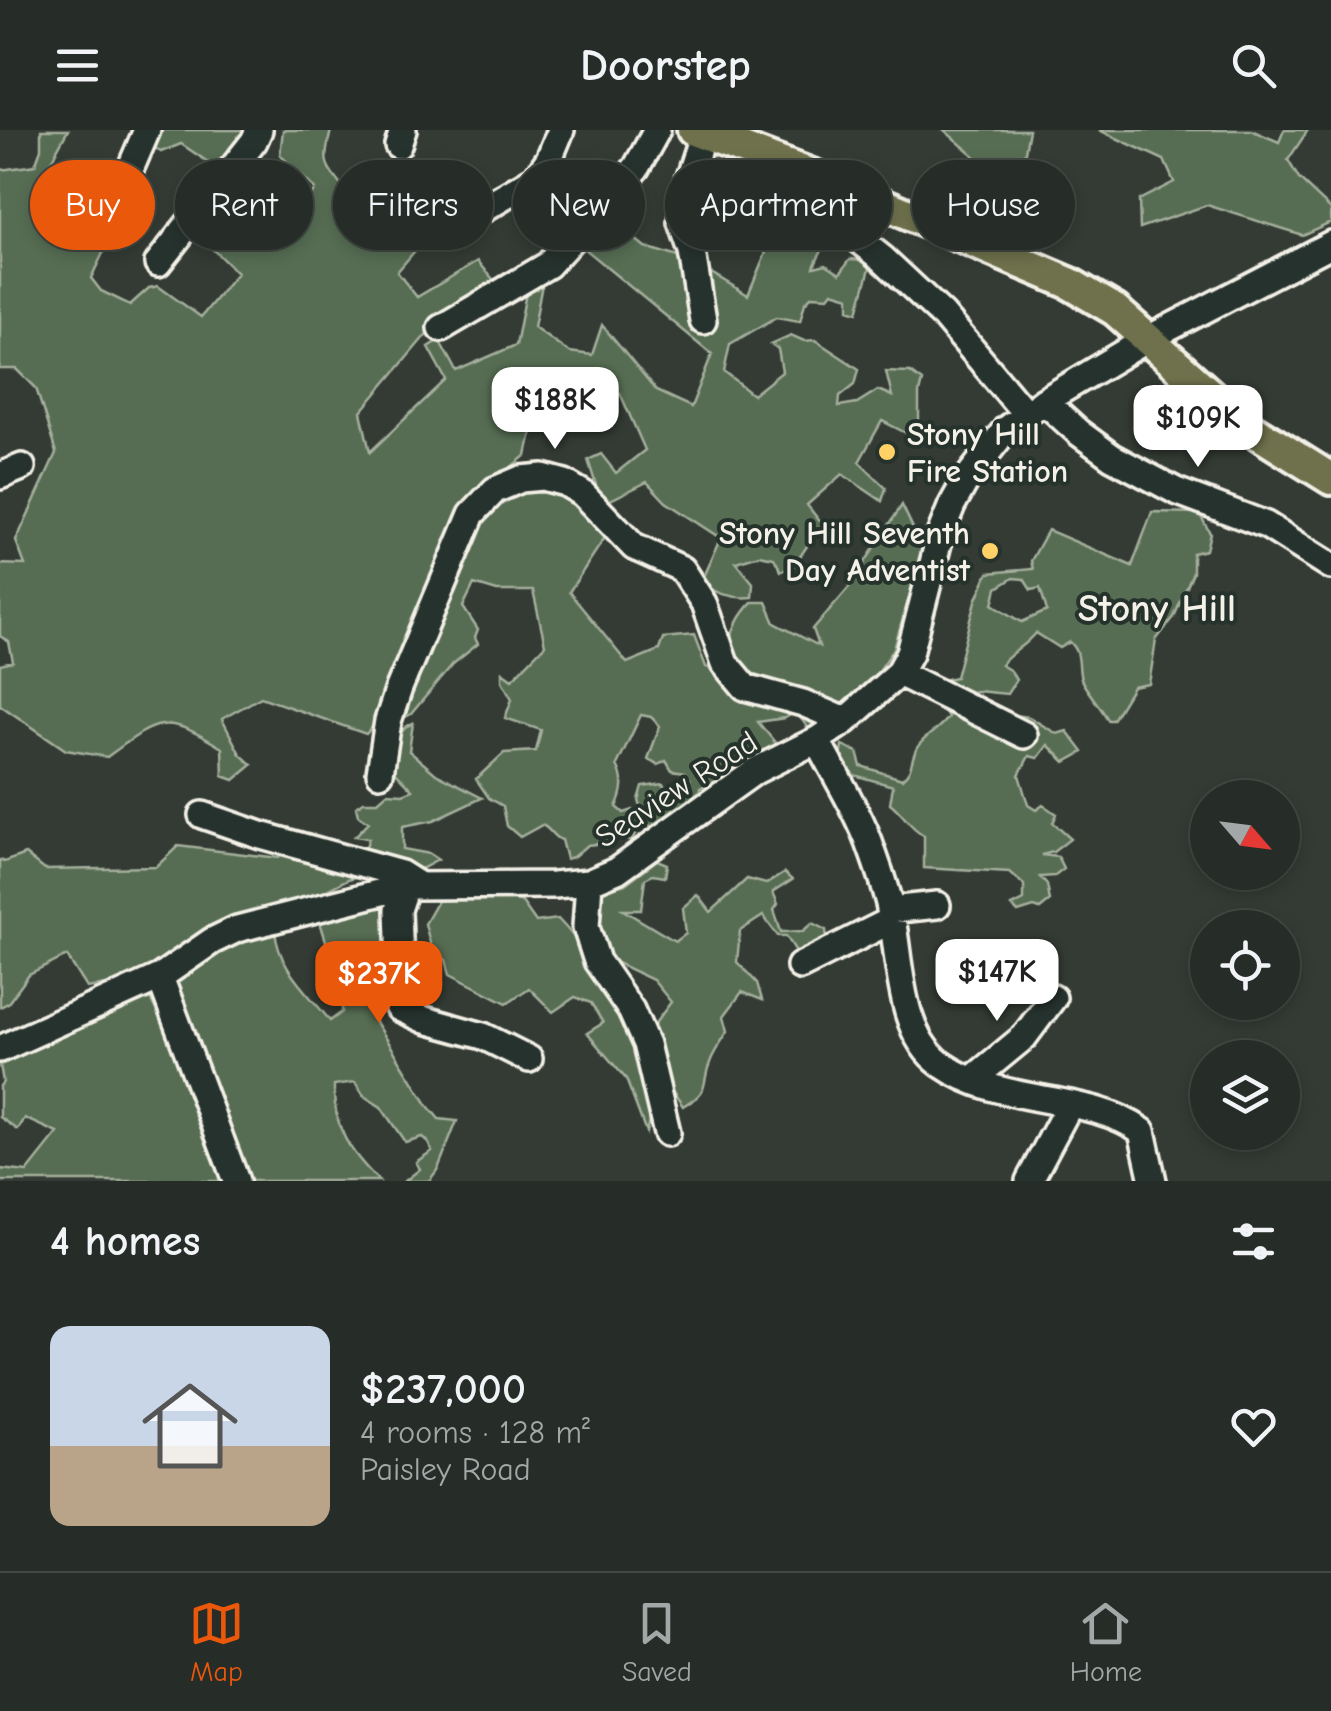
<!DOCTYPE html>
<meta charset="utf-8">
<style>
:root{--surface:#262c27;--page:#2e342f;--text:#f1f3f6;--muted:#a4a7a7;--line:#424844;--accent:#ea580c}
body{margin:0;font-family:"Comic Neue",sans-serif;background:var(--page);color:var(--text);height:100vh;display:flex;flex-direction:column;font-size:38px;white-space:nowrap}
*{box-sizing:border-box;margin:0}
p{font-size:32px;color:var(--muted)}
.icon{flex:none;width:55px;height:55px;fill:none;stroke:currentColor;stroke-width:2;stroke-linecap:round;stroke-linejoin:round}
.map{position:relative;height:1051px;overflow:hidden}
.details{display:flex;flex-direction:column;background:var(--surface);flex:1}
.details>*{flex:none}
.top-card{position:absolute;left:30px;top:30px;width:1272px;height:90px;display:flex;gap:20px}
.needle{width:65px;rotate:118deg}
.buttons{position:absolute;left:1190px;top:650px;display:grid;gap:20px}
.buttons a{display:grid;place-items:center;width:110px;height:110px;border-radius:50%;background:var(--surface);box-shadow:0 5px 15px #0003,0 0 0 2px var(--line);font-size:50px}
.price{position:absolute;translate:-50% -85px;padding:0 22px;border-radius:20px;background:#fff;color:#222;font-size:32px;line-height:65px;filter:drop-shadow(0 2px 5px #0008)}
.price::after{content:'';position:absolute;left:50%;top:60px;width:30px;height:22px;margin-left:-15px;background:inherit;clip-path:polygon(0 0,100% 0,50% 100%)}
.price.on{background:var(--accent);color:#fff}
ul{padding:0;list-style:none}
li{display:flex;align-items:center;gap:30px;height:250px;padding:0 50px}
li+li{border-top:2px solid var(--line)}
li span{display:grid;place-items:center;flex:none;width:280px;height:200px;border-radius:20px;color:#555}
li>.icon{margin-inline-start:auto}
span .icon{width:120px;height:120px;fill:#fffc;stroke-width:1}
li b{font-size:42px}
h2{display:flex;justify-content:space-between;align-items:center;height:120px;padding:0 50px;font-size:42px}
.tag{padding:0 35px;border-radius:45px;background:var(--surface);box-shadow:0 5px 15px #0003,0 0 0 2px var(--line);font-size:35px;line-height:90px}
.tag.on{background:var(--accent);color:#fff}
header{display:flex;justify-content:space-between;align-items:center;height:130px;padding:0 50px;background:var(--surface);font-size:45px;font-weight:700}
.menu{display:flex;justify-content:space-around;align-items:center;height:140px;border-top:2px solid var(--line);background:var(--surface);font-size:28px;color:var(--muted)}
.menu a{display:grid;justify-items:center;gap:5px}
.menu .on{color:var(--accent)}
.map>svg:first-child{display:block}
</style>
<header><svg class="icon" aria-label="menu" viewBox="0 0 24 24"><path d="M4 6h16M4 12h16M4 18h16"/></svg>Doorstep<svg class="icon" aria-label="search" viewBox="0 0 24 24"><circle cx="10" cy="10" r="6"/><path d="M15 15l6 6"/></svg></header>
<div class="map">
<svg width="1331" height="1051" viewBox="0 0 1331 1051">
<rect width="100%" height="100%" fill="#333b34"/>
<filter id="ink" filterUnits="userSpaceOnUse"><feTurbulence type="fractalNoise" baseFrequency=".01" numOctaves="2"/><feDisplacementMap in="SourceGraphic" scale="20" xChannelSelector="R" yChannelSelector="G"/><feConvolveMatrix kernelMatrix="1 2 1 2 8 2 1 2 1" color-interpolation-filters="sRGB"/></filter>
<g filter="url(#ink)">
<path fill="#566d52" stroke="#a5af9d" stroke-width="2.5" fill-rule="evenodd" d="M41,0H68L45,42L51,50L84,66L66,104L105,119L91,148L101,161L130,175L149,158L158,156L201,187L237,143L197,104L228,72L252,101L281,110L315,59L280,25L283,0H331C324,32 322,33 345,59L397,56L424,110L397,142L417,167L478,131L496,153L446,181L361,282L370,322L446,250L428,217L439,210L456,241L516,215L526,163L543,149L534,197L569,222L592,225L602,195L656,261L691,277L712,224L583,118L604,84L645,117L691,131L748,165L768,117L736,82L749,47L757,40L769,41L832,95C830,113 819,120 814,137L826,134L840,143L850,129L867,130L871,134L858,182L849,179V167L832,162L828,167L812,166L805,173L800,191L777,187L730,214L724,242L753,265L782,242L778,219L771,214L791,205L804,211L815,210L859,239L855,254L840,266L839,276L857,273L878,260L892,266L886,241L910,242L922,251L919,263V294L910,305L882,291L859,332L886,358L882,371L842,344L807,375L822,394L793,437L781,441L774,428L759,425L736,432L753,453L752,467C736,469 711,464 703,449L721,408L666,372L647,352L602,374L588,330L601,324L616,343L645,320L620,263L591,280L540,262L526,325L493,352L379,589L366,604L261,567L222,589L240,624L252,635L234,650L223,646L222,618C164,583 160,588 107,627L66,620L0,575V535L13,532L9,512L0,506V434L25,435L16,411L56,323L36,258L17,239H0V40L35,35L41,19Z
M151,0H249L220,40L181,14L161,22L146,12Z
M944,0H1029L1023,33L1001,49Z
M1099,0H1251L1279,12L1284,0H1308L1288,30L1299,49L1331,79V92L1302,105L1207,75L1140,98L1139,70L1174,52L1164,30Z
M523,354L578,366L610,400L569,462L627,533L659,520L663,508L694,505L706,537L730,544L826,589L809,599L796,582L785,588L758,592L778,616L753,633L731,638L713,653L700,658L699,674L654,698L646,693L638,670L642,656L663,653L672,673L684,651L690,649L685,642L672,640L666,630L658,634L648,629L660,596L651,587L641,585L617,635C625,650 623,662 616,677L623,683L632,680L638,699L631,711L611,702L604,713L587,715L573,727L566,729L561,710C552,707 551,699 542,695L520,707L507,696L503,676L489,668L476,649L504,623L536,621L541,600L505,588L512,569L502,551V542L512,549L545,515L533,461H497L474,454L463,477L478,500L475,508L478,514L453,534L411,584L390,595L474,388Z
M902,375L923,419L894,519L871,552L838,579C811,571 781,566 756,555C716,537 728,496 752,472H766L775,493L819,516L813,499L849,457Z
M1152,382L1199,383L1210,403L1206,420L1193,423V443L1183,466L1174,487L1156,510L1149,554L1133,557L1113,590H1108C1102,578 1084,558 1081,549C1077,535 1082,523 1070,512L1060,518L1036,503C1025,517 1011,522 1001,535L1011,541L1016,550L1007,564L977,561L942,567L938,558L947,549L956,547L976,471L988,443L1033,439L1031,431L1048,400L1132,436ZM1013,448L1024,449L1031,460L1040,458L1047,481L1022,492L993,474L997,458Z
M941,575L1029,587L1057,604L1067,601L1083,622L1065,632L1048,615L1038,628L1029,626L1019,645L1028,675L1036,680L1043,675L1056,684L1052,693L1070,709L1053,722L1042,725L1058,727L1064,739L1055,746L1040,747L1047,755L1050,771L1040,779L1034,777L1018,782L1012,776L1024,770V755L1010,743L924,738V706C909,698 904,685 890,674L893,656L854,645L840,629L842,615L857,622L861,636L902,649C914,639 910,630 917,618C924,606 940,599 948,587Z
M413,593L409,621L436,644L482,668L433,691L402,697V719L429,724L438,730L423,738L376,741L349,749L293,778L170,823L140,850L87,858L67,826L29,845L8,873L0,877V730L5,732L26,724L45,739L156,737L178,716L278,728L287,714L363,723L368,709L354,707L368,693L358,686L356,677L364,672H378L388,663L403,664L413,660L390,636C394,620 396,600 413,593Z
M657,730L667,734L665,747L653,745L645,749L641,780H623L675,811L686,803L683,778L698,765L711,782L747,749L766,754L785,742L793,749L773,762L778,774L774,780L781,802L803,801L812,793L826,800L827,810L797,823L786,806H778L763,786L740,801L737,832L757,853L762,870L742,862L724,886L728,901C722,911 715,920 711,930C699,957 714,957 683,977L659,943L650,900L671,872L653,850L600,825L588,765L625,754Z
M498,764L522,772L536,792L558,789C595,827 653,924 651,978C651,986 648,994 646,1002L626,949L587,903L603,893L591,873L575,867L553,882L529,858L507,873L450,844L446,830L432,820L425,794L438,771Z
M383,766L389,779L388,855L377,863L368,879L428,976L439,989L457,991L438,1039L429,1051H405L420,1039L416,1032L432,1021L428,1012L422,1007L405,1012L381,977L364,966L355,952L334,955C333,998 349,1021 379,1051H245L175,863L180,842L233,807L275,800C278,839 308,862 330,891L342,882V870L351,865V859L361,854L365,833L352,815L340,821L335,811L327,814L317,783Z
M150,868L194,958L227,1051H0V1039L27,1042L58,1003L25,988L18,1000L0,987V956L3,952L0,935Z"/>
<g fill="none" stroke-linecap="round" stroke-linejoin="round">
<g stroke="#f4f1e8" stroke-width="32">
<path id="minor" d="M398,15L403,0
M778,32L806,68L882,128L943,185L1026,284
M102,75L132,35L147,0
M441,104L536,48L549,29L561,0
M158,133L254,11L259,0
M703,190L692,122L682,93L686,56L703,4
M441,198L548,135L636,38L657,0
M1044,271L1078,302L1112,327L1176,361L1266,395L1331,436
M0,346L22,337
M899,543L1024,605
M817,610C834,644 856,677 869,712C877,734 885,756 890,778C901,827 897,902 941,934C1002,977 1087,962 1142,1001L1153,1051
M380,643L388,591L399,558L472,384L495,360L521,349L543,347L565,353L582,363L634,417L682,439L704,473L725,533L745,557L803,573L845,591
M202,685L260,705L401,744L420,756
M589,752L586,797L597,831L631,880L646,914L667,1003
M406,756L398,780L400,835L396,871L399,878L425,890L483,906L529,929
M890,780L937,775
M800,836L892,790
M160,847L236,1051
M0,919L160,847L212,811L237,799L406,756L554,755L589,752L617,740L755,641L817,610L845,591L899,543L910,523L941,402L952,375L966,350L1006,299L1044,271L1146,210L1331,114
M973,949L1024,907L1053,868
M1029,1051L1069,976"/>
</g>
<g stroke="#f4f1e8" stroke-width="38">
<path id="major" d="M693,0L841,56L1069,153L1115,180L1243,294L1331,349"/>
</g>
<use href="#minor" stroke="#26332d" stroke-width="25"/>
<use href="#major" stroke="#6e714b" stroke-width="30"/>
</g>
</g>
<g fill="#ffd166" stroke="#26332d" stroke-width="4">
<circle cx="887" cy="322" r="10"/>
<circle cx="990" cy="421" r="10"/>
</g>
<g text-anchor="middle" stroke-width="8" stroke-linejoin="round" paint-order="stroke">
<g font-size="32" font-weight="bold" fill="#f4f1e8" stroke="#26332d" text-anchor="start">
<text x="907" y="315">Stony Hill<tspan x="907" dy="37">Fire Station</tspan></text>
<text x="970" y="414" text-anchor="end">Stony Hill Seventh<tspan x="970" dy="37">Day Adventist</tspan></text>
</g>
<g font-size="32" fill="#f4f1e8" stroke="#26332d">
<text transform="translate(676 659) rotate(-33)" y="11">Seaview Road</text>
</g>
<g font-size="38" font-weight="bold" fill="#f4f1e8" stroke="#26332d">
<text x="1157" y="491">Stony Hill</text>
</g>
</g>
</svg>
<div class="buttons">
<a><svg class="needle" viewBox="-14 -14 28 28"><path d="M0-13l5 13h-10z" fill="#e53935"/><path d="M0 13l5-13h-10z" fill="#a4a7a7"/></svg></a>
<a><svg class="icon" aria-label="locate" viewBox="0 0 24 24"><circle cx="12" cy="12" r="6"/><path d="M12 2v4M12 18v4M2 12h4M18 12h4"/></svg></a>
<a><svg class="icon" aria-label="layers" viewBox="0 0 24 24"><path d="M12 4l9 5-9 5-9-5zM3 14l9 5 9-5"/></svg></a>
</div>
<b class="price" style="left:555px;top:322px">$188K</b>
<b class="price" style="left:1198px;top:340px">$109K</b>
<b class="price" style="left:997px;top:894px">$147K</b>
<b class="price on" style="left:379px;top:896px">$237K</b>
<div class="top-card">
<a class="tag on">Buy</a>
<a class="tag">Rent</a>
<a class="tag">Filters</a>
<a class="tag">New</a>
<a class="tag">Apartment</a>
<a class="tag">House</a>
</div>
</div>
<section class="details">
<h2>4 homes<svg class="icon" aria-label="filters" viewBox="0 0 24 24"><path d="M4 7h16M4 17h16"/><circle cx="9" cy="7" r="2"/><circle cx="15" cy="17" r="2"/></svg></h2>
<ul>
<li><span style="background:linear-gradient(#c9d6e8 60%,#b9a48a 0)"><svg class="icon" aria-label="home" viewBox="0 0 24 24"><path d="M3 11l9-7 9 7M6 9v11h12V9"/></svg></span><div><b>$237,000</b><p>4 rooms · 128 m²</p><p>Paisley Road</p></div><svg class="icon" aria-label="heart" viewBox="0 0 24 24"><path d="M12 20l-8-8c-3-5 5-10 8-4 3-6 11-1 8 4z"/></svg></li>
</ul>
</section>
<nav class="menu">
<a class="on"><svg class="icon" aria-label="map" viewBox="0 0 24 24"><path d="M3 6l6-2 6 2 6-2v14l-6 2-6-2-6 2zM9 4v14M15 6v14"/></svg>Map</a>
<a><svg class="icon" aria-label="saved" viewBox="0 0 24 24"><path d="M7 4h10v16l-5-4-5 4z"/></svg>Saved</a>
<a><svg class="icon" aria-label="home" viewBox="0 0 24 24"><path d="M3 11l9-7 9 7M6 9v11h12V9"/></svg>Home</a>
</nav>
